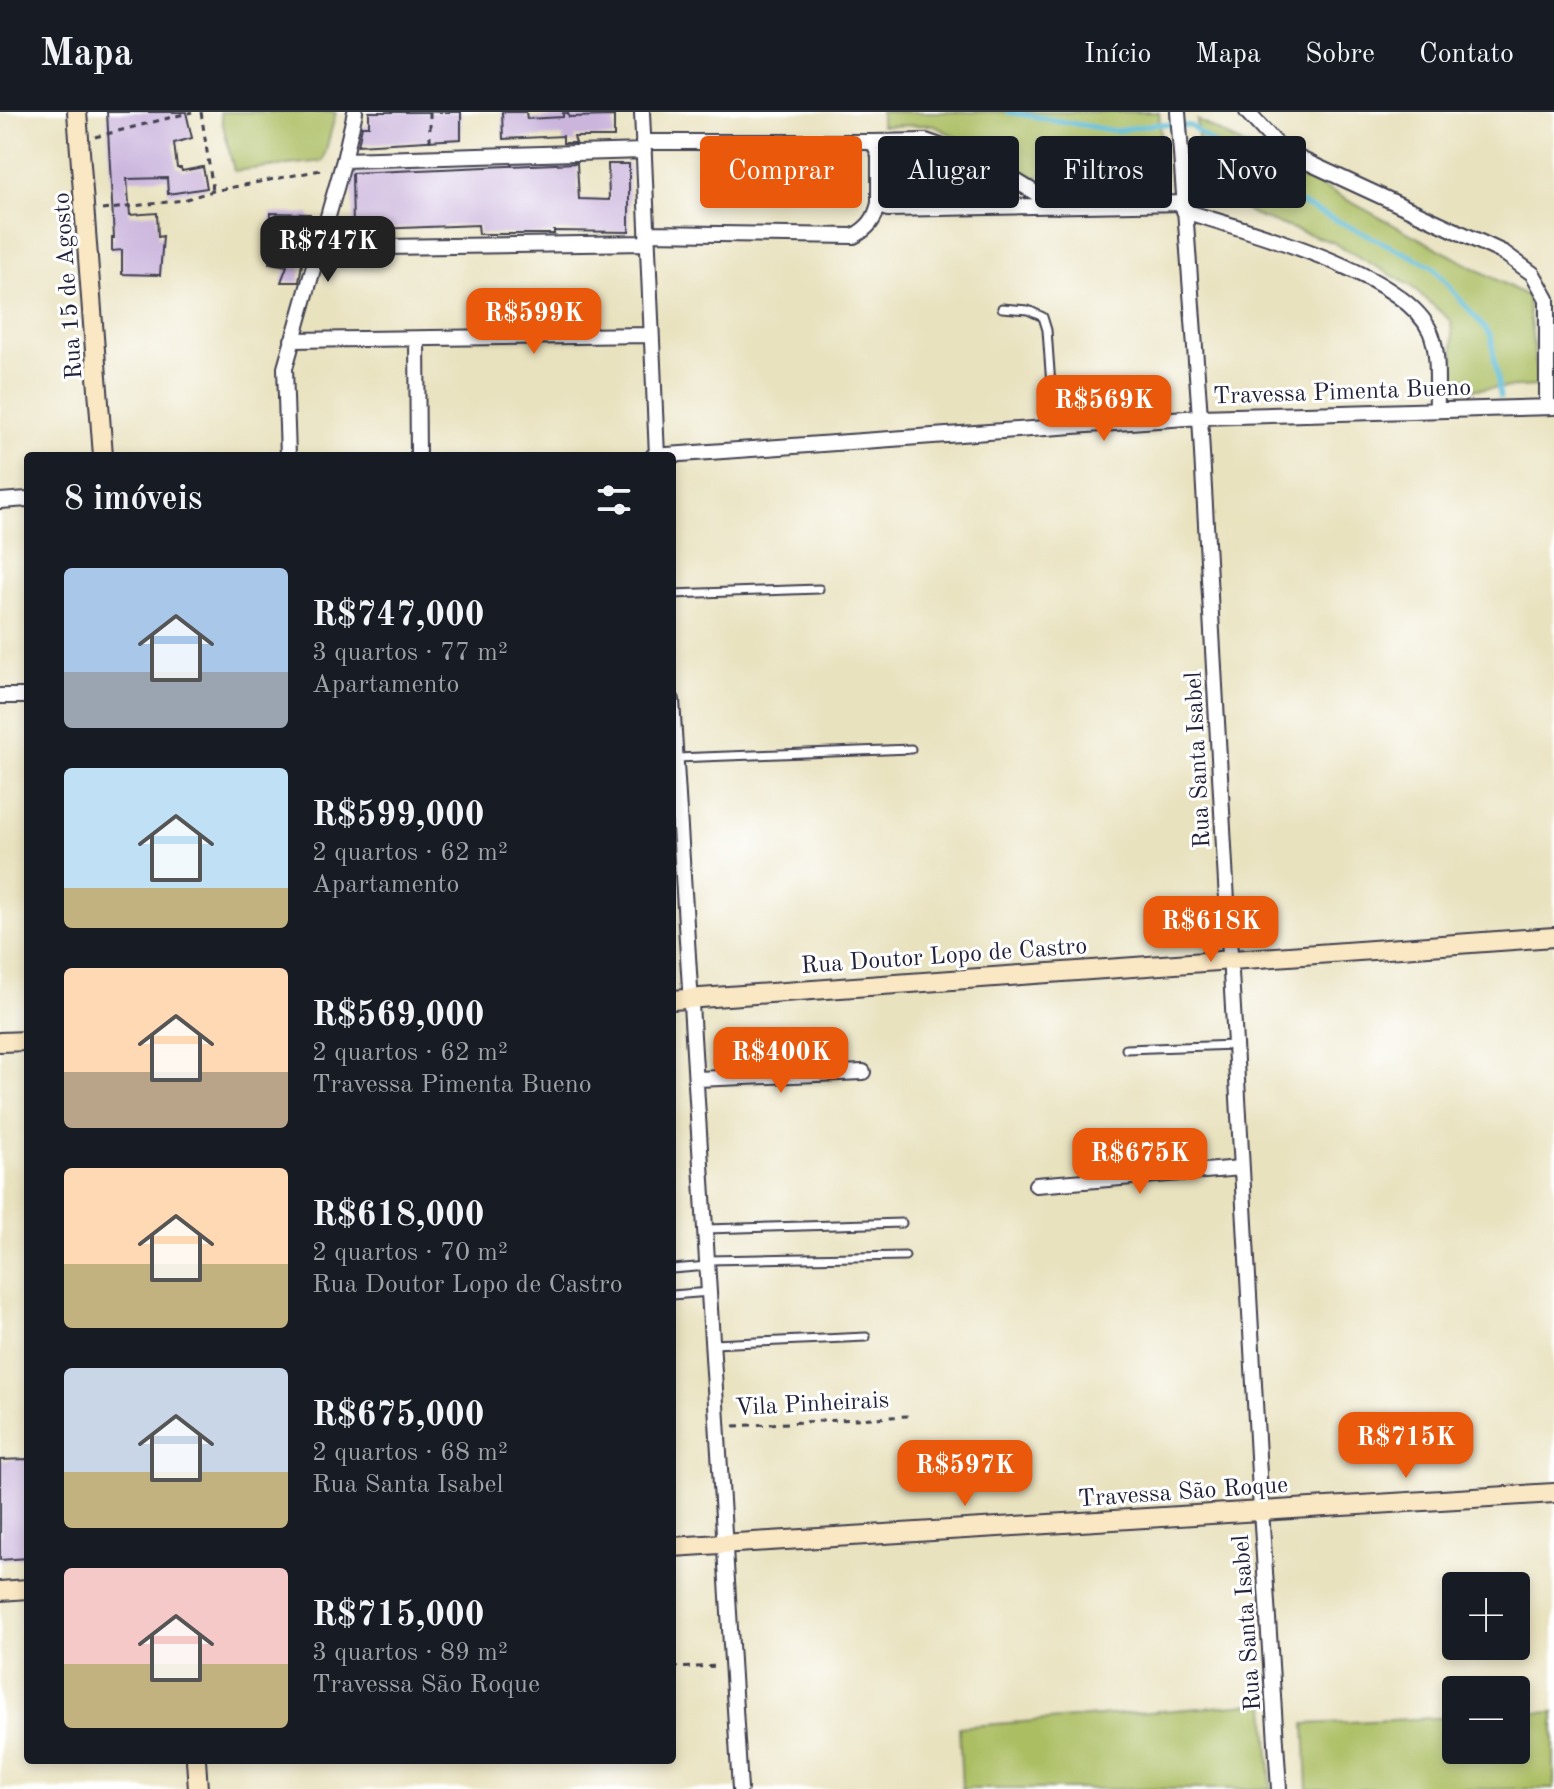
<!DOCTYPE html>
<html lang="pt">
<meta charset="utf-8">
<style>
:root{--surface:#171b24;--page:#20242c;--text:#f1f3f6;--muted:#9ea1a6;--line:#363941;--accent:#ea580c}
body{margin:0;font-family:"Old Standard TT",serif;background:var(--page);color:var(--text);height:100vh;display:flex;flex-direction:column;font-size:30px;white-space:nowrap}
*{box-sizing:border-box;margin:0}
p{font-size:26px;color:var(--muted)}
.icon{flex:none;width:44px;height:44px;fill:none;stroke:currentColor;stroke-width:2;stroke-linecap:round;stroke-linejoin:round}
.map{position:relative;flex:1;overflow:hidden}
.side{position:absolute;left:24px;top:340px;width:652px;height:1312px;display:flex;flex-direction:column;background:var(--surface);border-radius:8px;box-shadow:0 4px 12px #0003}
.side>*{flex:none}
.banner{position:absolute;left:700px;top:24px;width:734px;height:72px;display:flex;gap:16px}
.tools{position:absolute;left:1442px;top:1460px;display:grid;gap:16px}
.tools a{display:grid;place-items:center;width:88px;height:88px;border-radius:8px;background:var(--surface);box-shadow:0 4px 12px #0003;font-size:40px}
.price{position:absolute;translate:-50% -68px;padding:0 18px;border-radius:16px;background:var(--accent);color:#fff;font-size:26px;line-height:52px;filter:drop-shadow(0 2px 4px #0008)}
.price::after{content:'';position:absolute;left:50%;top:48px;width:24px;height:18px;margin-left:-12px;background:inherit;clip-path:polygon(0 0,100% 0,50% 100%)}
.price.active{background:#222;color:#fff}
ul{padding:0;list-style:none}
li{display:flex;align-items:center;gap:24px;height:200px;padding:0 40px}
li span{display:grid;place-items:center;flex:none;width:224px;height:160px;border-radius:8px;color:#555}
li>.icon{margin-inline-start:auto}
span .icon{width:96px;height:96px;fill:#fffc;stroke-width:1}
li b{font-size:34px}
h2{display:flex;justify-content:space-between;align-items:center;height:96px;padding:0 40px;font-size:34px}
.chip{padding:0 28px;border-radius:8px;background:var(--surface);box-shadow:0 4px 12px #0003;font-size:28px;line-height:72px}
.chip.active{background:var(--accent);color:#fff}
header{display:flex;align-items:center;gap:48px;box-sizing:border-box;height:112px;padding:0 40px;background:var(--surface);border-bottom:2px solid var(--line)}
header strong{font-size:38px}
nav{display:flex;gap:44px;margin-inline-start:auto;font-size:28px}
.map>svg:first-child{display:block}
</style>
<header>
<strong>Mapa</strong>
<nav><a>Início</a><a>Mapa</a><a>Sobre</a><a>Contato</a></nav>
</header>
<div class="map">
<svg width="1554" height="1677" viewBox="0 0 1554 1677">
<rect width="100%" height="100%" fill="#fff"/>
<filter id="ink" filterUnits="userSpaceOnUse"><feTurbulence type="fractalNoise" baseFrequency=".0125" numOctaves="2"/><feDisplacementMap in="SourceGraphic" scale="16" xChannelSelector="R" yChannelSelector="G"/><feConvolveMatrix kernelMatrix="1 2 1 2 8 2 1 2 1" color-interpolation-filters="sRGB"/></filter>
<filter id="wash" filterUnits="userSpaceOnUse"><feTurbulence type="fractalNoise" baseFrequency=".006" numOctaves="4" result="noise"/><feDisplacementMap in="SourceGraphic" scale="32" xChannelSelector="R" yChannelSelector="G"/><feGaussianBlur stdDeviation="1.8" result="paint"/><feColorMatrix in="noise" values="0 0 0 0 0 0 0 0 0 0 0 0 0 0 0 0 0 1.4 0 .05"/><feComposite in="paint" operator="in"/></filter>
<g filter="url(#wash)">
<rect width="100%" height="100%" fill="#e9e2bf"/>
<path fill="#abbe62" stroke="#66704e" stroke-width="2" d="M220,0H336L323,49L234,59Z
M881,0H1159L1165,73C1154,70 1153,63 1146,56C1127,36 1097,57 1077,65C1060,56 1053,58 1036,66L933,13L881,14Z
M1197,8L1527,184L1538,274L1456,278L1451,209L1411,174L1332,130L1261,106L1201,74Z
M1251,1592H1266L1271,1677H962L959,1615Z
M1554,1600V1677H1308L1305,1612L1456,1605V1638H1516V1602Z"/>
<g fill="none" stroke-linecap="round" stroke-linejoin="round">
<path stroke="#56b9d4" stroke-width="5" d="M1008,0L1116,19L1154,12L1191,14L1277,80L1432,154L1491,224L1500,285"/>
</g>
<g id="blocks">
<path fill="#cbb5dd" d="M107,0H186L192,26L174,31L177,56H181L182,59L203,55L207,76L168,82L167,66L127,67L130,103L157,101L158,125L163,124L160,163L122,162V138L112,139V126H114Z
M369,0H461V27L358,33L362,14H369Z
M502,0H526L527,7L563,5V1H568L569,5L614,4V25H574L576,31H563V24L503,27Z
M577,51L579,87L609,88L608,52H629V120L554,119V122H479L478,113L376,117V125H358V117H353L352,61Z
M271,101L310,102L299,170H281L287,154L269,151Z
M28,1347V1446L0,1448V1348Z"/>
</g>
</g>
<g filter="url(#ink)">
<use href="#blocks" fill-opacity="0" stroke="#403f4f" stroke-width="2"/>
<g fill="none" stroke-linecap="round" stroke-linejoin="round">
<g stroke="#403f4f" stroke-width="11">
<path id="lane" d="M1002,196L1028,198L1043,205L1047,218L1054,315
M672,482L819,477
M676,646L911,637
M1126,937L1235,933
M706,1117L902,1111
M708,1148L905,1144
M672,1157L708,1154
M672,1183L710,1180
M713,1232L866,1225"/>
</g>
<g stroke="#403f4f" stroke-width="18">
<path id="street" d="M642,0L657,344
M1178,0L1200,305L1261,1398L1279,1677
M1247,0L1283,39L1504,141L1533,162L1547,187V295
M643,30H873L879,43V91L888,97L1184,91
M873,30L926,29L983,49L1057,94
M344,48L644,39
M1184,99C1245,118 1402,159 1430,219C1440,241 1436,274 1437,298
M647,121L854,124C868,116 875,108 879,91
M319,136L647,131
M417,227L418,344
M292,228L651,223
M288,344L285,256L344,48L355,0
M653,344L1200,305L1554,295
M0,389L28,387
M0,584H28
M672,588L740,1677
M697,967L863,960
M1036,1073L1241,1056"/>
</g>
<g stroke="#403f4f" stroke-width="22">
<path id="secondary" d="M77,0L103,344
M672,888L1554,825
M0,930L28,929
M672,1435L1554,1381
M0,1479L28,1477
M196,1648L198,1677"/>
</g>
<path stroke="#403f4f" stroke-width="3" stroke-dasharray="6 6" stroke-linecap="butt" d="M201,0L213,79
M430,0V30
M95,25L192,0
M102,98L183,88L213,79L326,57
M734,1314L908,1304
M672,1556L717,1554"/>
<use href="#lane" stroke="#fff" stroke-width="7"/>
<use href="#street" stroke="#fff" stroke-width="14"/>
<use href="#secondary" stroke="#fae7c3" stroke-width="18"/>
</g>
</g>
<g text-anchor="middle" stroke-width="6" stroke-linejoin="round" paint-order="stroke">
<g font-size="24" fill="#22223b" stroke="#fff">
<text transform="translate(67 174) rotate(-94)" y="8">Rua 15 de Agosto</text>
<text transform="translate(1342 279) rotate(-2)" y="8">Travessa Pimenta Bueno</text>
<text transform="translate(1197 648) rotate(-93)" y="8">Rua Santa Isabel</text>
<text transform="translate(944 843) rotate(-4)" y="8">Rua Doutor Lopo de Castro</text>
<text transform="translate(812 1291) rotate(-3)" y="8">Vila Pinheirais</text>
<text transform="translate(1183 1379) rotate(-4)" y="8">Travessa São Roque</text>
<text transform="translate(1246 1511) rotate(-94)" y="8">Rua Santa Isabel</text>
</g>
</g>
</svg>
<div class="tools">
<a>+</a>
<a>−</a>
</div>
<b class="price active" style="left:328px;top:172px">R$747K</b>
<b class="price" style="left:534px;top:244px">R$599K</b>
<b class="price" style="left:1104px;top:331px">R$569K</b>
<b class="price" style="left:1211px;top:852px">R$618K</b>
<b class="price" style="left:781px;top:983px">R$400K</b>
<b class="price" style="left:1140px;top:1084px">R$675K</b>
<b class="price" style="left:1406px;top:1368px">R$715K</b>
<b class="price" style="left:965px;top:1396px">R$597K</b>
<div class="banner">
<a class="chip active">Comprar</a>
<a class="chip">Alugar</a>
<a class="chip">Filtros</a>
<a class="chip">Novo</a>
</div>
<section class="side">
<h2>8 imóveis<svg class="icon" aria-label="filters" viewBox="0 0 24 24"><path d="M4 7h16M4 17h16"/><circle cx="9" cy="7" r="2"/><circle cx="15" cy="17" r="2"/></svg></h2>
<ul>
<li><span style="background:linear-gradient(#a9c7e8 65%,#9aa5b1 0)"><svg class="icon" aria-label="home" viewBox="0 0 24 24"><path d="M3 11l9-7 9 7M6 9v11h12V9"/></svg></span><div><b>R$747,000</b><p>3 quartos · 77 m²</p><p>Apartamento</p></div></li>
<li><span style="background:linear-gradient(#bfe0f5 75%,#c2b280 0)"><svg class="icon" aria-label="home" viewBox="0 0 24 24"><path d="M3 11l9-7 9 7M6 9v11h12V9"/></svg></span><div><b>R$599,000</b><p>2 quartos · 62 m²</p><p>Apartamento</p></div></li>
<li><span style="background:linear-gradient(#ffd9b3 65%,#b9a48a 0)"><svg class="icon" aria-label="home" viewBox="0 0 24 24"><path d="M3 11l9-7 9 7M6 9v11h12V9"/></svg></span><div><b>R$569,000</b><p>2 quartos · 62 m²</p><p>Travessa Pimenta Bueno</p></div></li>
<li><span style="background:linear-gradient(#ffd9b3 60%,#c2b280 0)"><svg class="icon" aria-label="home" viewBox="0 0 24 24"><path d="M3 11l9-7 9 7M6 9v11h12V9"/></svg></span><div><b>R$618,000</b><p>2 quartos · 70 m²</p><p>Rua Doutor Lopo de Castro</p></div></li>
<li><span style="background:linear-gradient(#c9d6e8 65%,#c2b280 0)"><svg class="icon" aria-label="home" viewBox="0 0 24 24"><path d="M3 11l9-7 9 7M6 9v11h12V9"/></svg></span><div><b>R$675,000</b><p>2 quartos · 68 m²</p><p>Rua Santa Isabel</p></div></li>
<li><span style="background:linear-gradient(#f6c9c9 60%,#c2b280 0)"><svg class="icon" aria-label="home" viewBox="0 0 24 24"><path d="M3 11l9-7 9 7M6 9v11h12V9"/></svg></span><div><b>R$715,000</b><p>3 quartos · 89 m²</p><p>Travessa São Roque</p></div></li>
</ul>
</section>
</div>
